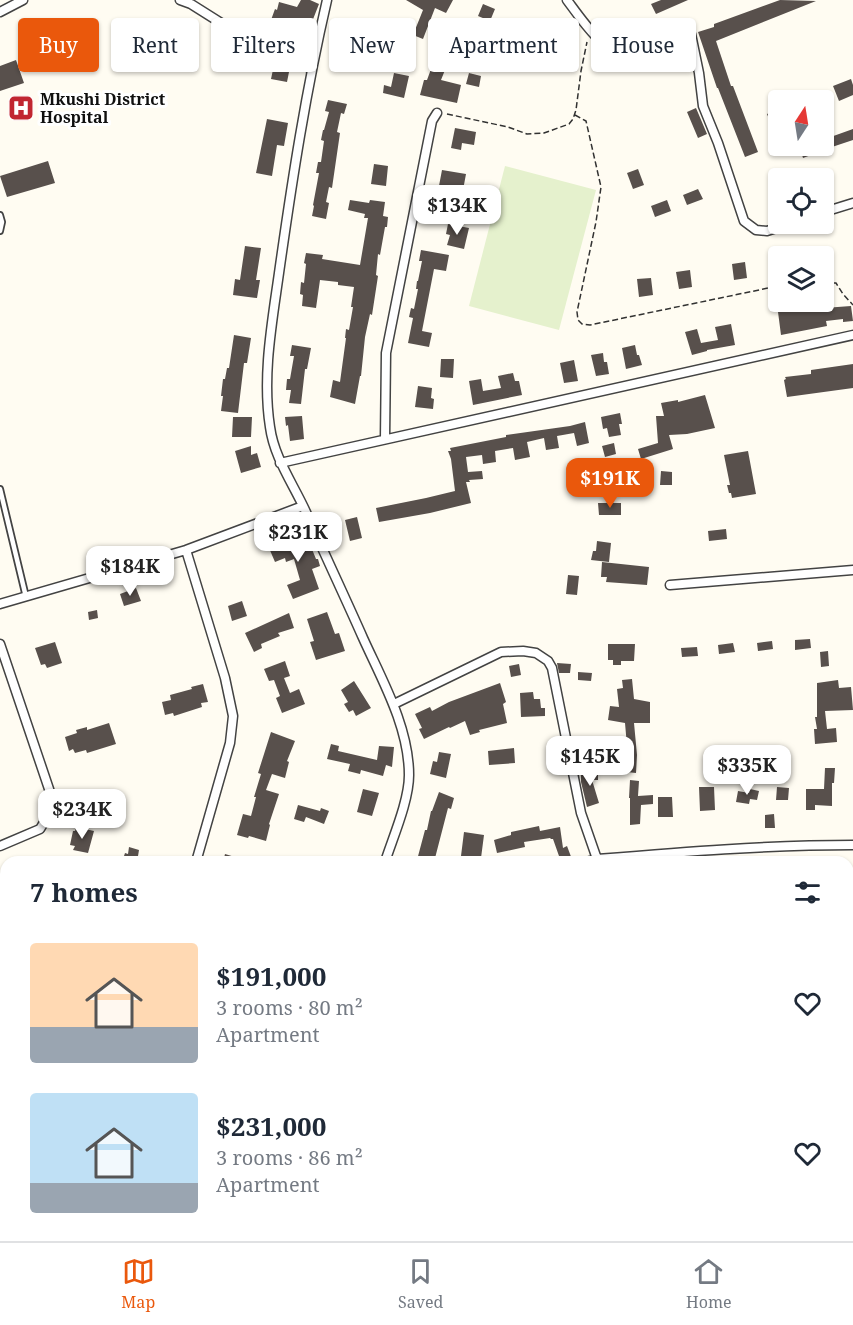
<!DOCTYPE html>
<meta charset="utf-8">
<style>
:root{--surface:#fff;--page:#f2f2f3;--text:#1f2937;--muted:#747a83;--line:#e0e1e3;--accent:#ea580c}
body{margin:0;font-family:"Noto Serif",serif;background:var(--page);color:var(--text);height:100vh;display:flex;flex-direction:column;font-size:22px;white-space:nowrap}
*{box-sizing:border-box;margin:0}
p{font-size:20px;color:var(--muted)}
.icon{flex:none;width:33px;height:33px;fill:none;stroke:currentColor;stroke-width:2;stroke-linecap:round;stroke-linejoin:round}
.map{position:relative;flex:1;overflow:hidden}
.sheet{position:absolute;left:0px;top:856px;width:854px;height:386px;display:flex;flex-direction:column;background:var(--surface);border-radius:18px 18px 0 0;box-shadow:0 2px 4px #0004}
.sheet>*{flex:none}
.guide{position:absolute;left:18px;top:18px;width:818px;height:54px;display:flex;gap:12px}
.needle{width:39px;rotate:12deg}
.tools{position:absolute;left:768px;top:90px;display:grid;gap:12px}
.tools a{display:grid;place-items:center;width:66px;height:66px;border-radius:6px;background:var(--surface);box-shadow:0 2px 4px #0004;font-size:30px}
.price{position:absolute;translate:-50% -51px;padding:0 14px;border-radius:12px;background:#fff;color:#222;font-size:20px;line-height:39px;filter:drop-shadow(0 2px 3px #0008)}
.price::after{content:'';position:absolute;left:50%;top:36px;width:18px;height:14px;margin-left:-9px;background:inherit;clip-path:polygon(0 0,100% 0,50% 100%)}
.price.on{background:var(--accent);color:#fff}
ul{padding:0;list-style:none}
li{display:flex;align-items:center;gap:18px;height:150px;padding:0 30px}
li span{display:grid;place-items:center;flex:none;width:168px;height:120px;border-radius:6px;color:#555}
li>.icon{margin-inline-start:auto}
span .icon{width:72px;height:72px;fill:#fffc;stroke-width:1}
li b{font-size:26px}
h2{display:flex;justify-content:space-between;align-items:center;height:72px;padding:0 30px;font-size:26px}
.chip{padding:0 21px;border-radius:6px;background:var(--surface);box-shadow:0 2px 4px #0004;font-size:21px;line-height:54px}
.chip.on{background:var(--accent);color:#fff}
.menu{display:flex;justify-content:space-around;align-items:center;height:84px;border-top:2px solid var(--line);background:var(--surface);font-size:16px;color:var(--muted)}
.menu a{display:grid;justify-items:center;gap:3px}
.menu .on{color:var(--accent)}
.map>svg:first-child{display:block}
</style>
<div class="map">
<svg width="853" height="1241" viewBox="0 0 853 1241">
<rect width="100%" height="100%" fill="#fffcf2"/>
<path fill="#e5f1cd" d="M505,166L596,190L559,330L469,306Z"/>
<path fill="#58504c" d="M301,0H310L319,4L310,27L298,21L296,26L284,20L282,24L271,20L275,9L277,10L279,2L297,7Z
M406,0H453L446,13L435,8L423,39L413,35L423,10Z
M661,0H688L656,14L651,4Z
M780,0L816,1L716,41L731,86H733L758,152L745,157L718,88H717L698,32L714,27V24Z
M483,4L495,9L490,21L478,16Z
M646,27L650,34L635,41L631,34Z
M342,29L363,37L362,40L375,46L370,59L360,55L361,52L337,41Z
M16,60L24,83L0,91V66Z
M275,60L287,65L286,72H289L287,82L271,79Z
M434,61L447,65L441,80L461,85L457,103L420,95L424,80H427Z
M394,73L409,76L404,98L383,93L384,85L391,87Z
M469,73L481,76L479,87L466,84Z
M851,79L853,85V95L839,101L833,86Z
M328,100L347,104L344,114L341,113L337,132L340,133L332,188L329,187L326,202L329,203L326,219L312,216L314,206L313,205L319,173H316L318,162H321L324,141L321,140L323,130H324L329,112L325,111Z
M696,108L707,134L698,138L687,112Z
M778,109V141L767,114Z
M267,119L288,123L284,146L277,145L272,176L256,173Z
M455,128L476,132L474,145L462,143L461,150L451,148Z
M853,129V140L829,148L825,139Z
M807,146H816L819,152L803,158L800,148Z
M48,161L55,183L7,197L0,176Z
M374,164L388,166L386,186L371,184Z
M638,169L644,185L633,189L627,173Z
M442,170L466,174L463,190L450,188V193L438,191Z
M698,189L703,199L687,205L683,195Z
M350,200L369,203L370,200L385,202L383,216L388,217L387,227H385L380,255L378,254L376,275L378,276L372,315L370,314L365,337L361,376H360L355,404L330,397L333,380L340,382L346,338H345L346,329L349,330L353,307H351L354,287L338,285V282L320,280L316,308L302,306L303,295L300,294L301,282L304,283L306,264L304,263L306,253L323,255L322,259L360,265L368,218H364L365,214L348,210Z
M667,200L671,211L655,217L651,206Z
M448,224L469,228L464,249L447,245L450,235L446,234Z
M245,246L261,248L256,280H260L257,298L233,295L235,279L240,280Z
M421,250L449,255L446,271L434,269L422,331L432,333L429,347L408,343L413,318L409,317L411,308L414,309L418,289H416L417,281H418L422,261H419Z
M745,262L747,278L734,280L732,264Z
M690,270L692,287L679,289L676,272Z
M651,278L653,295L639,297L637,279Z
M824,306V308L851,306L853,321L843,322V319L826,321L827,326L781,335L778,312Z
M731,324L735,345L707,350V351L692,355L685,332L697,329L701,343L718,340L715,327Z
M234,335L251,338L247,363H244L238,413L221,411L223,396H221L223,379H225L227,368H229Z
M292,345L311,348L307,369H305L301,404L289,403L291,390H286L287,379H290L294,356H290Z
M635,345L637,355H639L642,365L626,369L622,348Z
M603,353L604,362H607L609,374L596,376L591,355Z
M441,359H454L453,378L440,377Z
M574,360L578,381L564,383L560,363Z
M853,364V388L787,397L784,380L786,379L785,377L811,374V370Z
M513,373L515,381H519L522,395L473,405L469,381L481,379L483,391L501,388L498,376Z
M418,386L432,388L431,398L434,399L433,409L415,407Z
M705,395L715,428L687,434L669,435L673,449L641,459L638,449L658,443L656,416H664L661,403L678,400V402Z
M620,413L622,424H619L621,435L609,437L607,428L603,429L601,417Z
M302,416L304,439L290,441L288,425L286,426L285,417Z
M233,417H252L251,437H232Z
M585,422L589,443L577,446L574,433L557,436L559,448L546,450L544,438L527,442L530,457L515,460L513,448L495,451L496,462L483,464L482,455L466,457L468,472L482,471L483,479L469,480L470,482H466L471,503L430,513L379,522L376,508L426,498L455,491L451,459L448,451H451L450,448L506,437V435L570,426Z
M614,443L616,454L605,457L602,446Z
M251,446V455L257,453L261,467L241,473L235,451Z
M748,451L756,494L732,498L731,493H729L727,485H730L724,455Z
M661,471L672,472V485H660Z
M598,503H621V515H599Z
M357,517L362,538L350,541L345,520Z
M726,529L727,539L709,541L708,531Z
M286,534L288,540L299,536L300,540L307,537L316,559H318L320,566L312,569L319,589L293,599L287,585L300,580L294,559L286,562L285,558L275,562L269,548L278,544L276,538Z
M597,541L611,543L609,562L591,560L593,551H596Z
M602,562L649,567L647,585L606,582L607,577H601Z
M568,575L579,576L577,595L566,594Z
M136,588L141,601L124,606L120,594Z
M242,601L247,616L232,621L228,606Z
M97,610L98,618L89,620L88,612Z
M327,612L335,634L339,633L345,651L316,660L310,642L314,641L307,619Z
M289,613L294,628L278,633L280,636L261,644L262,648L254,652L245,633Z
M810,639L811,648L795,650V640Z
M772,641L773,649L758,651L757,643Z
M55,642L62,663L47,668L45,664L41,665L35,648Z
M733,643L735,652L719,654L718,645Z
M608,644H635L634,661H621V665H613V660H608Z
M697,647L698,656L682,657L681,648Z
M828,651L829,666L821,667L820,652Z
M285,661L290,676L284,678L290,693L299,689L305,704L282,713L276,698L280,696L274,680L269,681L264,669Z
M557,663L571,664L570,673H559Z
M519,664L521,675L511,677L509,666Z
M578,672L592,673L591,681L578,680Z
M632,679L634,699L650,702V723H634L637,755L636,773L627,772L629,745L627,746L625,723L608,720L610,706L619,707L617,689L623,688L622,680Z
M838,680L839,688L851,687L853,710L825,711L827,729L836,728L837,742L815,744L814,729H817L815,717H817V683Z
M354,681L371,708L356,716L353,710L349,712L344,704L348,702L341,690Z
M500,683L506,702L503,704L507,723L479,730L480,732L470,735L465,721L450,728L449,727L424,739L419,729L422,728L415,714L430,707L432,711L449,702Z
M203,684L208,702L201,703L202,707L174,716L173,713L165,715L162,702L171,700L170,695L192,689L191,687Z
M533,692L534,699H540L541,708H545V716L521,717L520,693Z
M109,723L116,744L87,753L86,750L75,753L73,749L69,751L65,737L77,733L76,730L87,727V730Z
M271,732L295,741L287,761L289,762L285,778L272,774L266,790L279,794L269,824L270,825L266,841L249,836L248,838L237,835L243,814L251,816L256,797H254L261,774L258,773Z
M331,744L339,746L338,751L377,760L379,746L394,747L392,767L386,765L383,776L361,770L360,774L348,771L350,764L327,759Z
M514,748L515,763L489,765L488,751Z
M439,752L451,754L446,778L430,774L433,761L437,762Z
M825,768H835L834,783H832V806L815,805V810H806V789H824Z
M598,771V780H592L599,803L587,807L581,782V772Z
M630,780L639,781L638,796L653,795V804L641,805L640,824L630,825V798H629Z
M699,787H714L715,810L700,811Z
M777,787L789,788L788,800H776Z
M363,789L379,793L372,816L357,812Z
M750,789L759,791L757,800L750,799L749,804L736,802L738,791L749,793Z
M439,792L454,798L451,809L448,808L434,862H430L417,860L425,830H427L431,811H432Z
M658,797H672L673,817H658Z
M298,805L320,811L321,808L329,811L324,824L306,817L304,822L294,819Z
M774,814L775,828H765V815Z
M539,826L540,831L560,827L563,848L567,846L573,862H544L559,856L553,839H551L550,838L524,842L525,847L497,853L494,840L511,835V832Z
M76,827L94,831L88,853L73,850L75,846L70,845L73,831H75Z
M464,832L484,835L481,858L461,856Z
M129,847L139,850L138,856L149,859V862H122L125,853L128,854Z
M225,854L248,861L247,862H223Z"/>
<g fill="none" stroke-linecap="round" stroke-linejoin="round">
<g stroke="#434343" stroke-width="8">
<path id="service" d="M0,215L2,222L0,231
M0,489L26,597"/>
</g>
<g stroke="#434343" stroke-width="11">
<path id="minor" d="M180,0L191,4L256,45L312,69
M327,0C306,90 292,181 279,273C272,323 262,376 270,427C274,457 292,482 305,510C324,553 344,595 363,638C382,680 409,727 409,775C409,801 393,837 385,862
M567,0C584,23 603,52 633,60L682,32L687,31L691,34L699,73L703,106L718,143L744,221L756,230L767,231L789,224
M0,12L23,0
M824,212L853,203
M385,439L386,353L432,121L437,113
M280,463L853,335
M186,550L225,678L233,716L230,743L196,862
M670,585L853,570
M0,604L186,550L303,506
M0,644L49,789L52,800L49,814L40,829L0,846
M394,704L501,652L523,651L536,653L548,661L552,668L581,813L597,859
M586,862L597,859C682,852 767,845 853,845
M0,1080L6,1079
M210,1236L212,1241
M375,1236L376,1241
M714,1236V1241"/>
</g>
<path stroke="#323232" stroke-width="1.5" stroke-dasharray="6 3" stroke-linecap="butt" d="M447,114L508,127L527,134L544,133L569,124L573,119L576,110L581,71L587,42
M575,115L586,121L601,187L596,222L577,312L578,320L582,324L590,325L778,286
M824,283H836L843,294L853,305
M848,1093H853"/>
<use href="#service" stroke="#fff" stroke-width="4.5"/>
<use href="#minor" stroke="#fff" stroke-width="8"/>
</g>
<defs>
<g id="hospital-square" transform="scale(1.35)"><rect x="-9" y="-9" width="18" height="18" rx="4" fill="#c12631" stroke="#fff"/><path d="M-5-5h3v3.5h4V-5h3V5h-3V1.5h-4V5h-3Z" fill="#fff"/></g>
</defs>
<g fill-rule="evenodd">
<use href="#hospital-square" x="21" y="108"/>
</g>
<g text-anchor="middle" stroke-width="6" stroke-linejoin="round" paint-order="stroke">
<g font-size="16" font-weight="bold" fill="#101010" stroke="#fff" text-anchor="start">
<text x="40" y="105">Mkushi District<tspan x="40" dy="18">Hospital</tspan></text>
</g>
</g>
</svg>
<div class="tools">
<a><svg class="needle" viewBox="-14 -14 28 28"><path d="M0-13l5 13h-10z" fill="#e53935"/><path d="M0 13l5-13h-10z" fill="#747a83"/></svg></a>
<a><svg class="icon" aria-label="locate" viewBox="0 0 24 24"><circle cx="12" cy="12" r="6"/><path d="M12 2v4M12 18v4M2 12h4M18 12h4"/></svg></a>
<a><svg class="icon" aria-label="layers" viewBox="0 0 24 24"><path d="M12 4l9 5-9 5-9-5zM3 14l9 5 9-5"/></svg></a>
</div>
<b class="price" style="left:457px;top:236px">$134K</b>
<b class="price on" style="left:610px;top:509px">$191K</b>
<b class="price" style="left:298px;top:563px">$231K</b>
<b class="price" style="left:130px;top:597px">$184K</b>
<b class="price" style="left:590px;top:787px">$145K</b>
<b class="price" style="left:747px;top:796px">$335K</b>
<b class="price" style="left:82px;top:840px">$234K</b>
<div class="guide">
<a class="chip on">Buy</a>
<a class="chip">Rent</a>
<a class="chip">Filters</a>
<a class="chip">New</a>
<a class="chip">Apartment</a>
<a class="chip">House</a>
</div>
<section class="sheet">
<h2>7 homes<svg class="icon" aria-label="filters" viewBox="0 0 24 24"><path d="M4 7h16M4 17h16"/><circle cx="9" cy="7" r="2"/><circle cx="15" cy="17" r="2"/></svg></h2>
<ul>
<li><span style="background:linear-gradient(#ffd9b3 70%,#9aa5b1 0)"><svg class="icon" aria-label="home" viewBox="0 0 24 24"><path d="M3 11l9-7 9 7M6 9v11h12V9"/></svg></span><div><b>$191,000</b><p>3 rooms · 80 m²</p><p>Apartment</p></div><svg class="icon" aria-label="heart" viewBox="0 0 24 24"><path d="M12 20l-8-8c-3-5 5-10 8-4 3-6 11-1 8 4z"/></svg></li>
<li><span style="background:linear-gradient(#bfe0f5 75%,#9aa5b1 0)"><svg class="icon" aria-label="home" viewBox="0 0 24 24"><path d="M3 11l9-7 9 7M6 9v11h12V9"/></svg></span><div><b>$231,000</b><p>3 rooms · 86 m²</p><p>Apartment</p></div><svg class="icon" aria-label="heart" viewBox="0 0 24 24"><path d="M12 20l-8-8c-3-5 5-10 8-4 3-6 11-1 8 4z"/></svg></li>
</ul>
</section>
</div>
<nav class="menu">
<a class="on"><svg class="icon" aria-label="map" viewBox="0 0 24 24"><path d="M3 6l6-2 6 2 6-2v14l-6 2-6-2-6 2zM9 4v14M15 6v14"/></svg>Map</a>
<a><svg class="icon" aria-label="saved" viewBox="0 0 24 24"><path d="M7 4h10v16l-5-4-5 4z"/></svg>Saved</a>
<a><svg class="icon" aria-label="home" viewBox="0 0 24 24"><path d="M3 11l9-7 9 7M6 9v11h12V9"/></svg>Home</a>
</nav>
